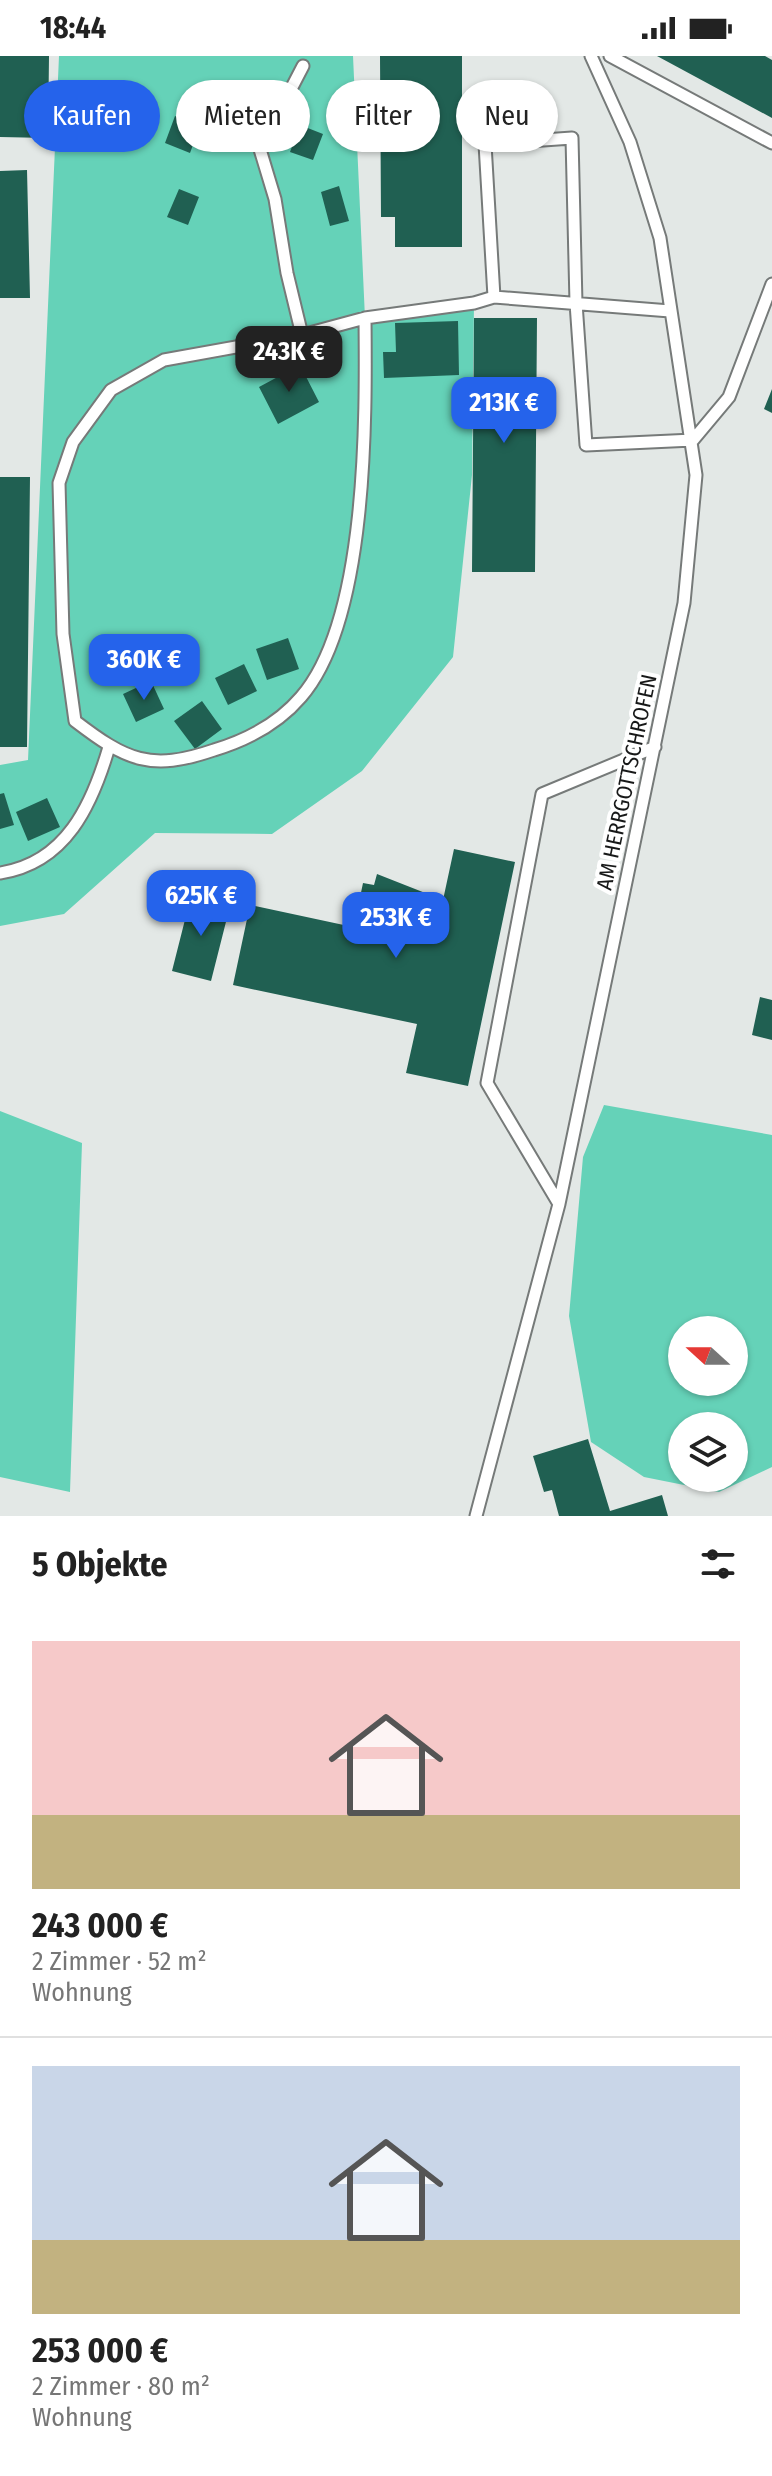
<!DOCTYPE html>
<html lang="de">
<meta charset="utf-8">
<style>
:root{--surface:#fff;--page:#f2f2f2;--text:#222;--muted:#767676;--line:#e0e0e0;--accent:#2563eb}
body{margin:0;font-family:"Fira Sans Condensed",sans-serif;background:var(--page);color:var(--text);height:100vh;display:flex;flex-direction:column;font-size:30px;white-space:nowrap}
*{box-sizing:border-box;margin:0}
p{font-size:26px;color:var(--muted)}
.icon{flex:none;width:44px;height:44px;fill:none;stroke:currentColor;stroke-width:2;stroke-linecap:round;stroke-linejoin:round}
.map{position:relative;height:1460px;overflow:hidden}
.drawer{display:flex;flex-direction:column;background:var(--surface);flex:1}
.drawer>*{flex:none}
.top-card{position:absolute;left:24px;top:24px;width:724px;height:72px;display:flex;gap:16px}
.needle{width:52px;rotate:291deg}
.tools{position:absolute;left:668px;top:1260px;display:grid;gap:16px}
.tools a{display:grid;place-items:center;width:80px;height:80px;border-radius:50%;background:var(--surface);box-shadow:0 2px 6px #0004;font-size:40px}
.price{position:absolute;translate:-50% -68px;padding:0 18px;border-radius:16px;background:var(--accent);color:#fff;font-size:26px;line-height:52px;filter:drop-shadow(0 2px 4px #0008)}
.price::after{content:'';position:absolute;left:50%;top:48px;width:24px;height:18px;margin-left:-12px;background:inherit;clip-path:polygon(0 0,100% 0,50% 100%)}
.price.active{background:#222;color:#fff}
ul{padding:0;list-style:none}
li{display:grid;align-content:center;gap:16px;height:424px;padding:0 32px}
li+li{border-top:2px solid var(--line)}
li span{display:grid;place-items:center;height:248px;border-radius:0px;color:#555}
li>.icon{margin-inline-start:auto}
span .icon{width:144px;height:144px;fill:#fffc;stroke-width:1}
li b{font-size:34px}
h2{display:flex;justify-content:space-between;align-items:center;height:96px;padding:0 32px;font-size:34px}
.chip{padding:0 28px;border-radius:36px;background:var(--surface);box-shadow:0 2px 6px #0004;font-size:28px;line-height:72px}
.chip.active{background:var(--accent);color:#fff}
.status{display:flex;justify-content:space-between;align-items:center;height:56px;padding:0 40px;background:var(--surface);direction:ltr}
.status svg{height:22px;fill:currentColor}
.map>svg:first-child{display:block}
</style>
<div class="status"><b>18:44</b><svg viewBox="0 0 49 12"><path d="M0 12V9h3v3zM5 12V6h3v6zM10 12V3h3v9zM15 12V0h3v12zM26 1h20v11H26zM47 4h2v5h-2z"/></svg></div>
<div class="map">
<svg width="772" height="1460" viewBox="0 0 772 1460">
<rect width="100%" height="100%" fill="#e3e8e6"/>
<path fill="#65d2b8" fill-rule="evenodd" d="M59,0H353L365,262L474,247L472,419L453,601L362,715L272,778L155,777L64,858L0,870V709L28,704Z
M604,1049L772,1079V1411L719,1436L644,1421L591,1386L569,1260L583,1101ZM734,1274V1326H682V1274ZM734,1370V1422H682V1370Z
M0,1055L82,1087L70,1436L0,1421Z"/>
<path fill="#206052" d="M0,0H49L48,82L0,81Z
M380,0H462V191H395V161H381Z
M657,0H765L772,4V62Z
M175,60L200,70L190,97L165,87Z
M300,69L323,78L313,104L290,96Z
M27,114L30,242H0V115Z
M339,130L349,165L330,170L321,136Z
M179,133L199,141L188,169L167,161Z
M474,262H537L535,516H472Z
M458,265L459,319L384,322L383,296H396L395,267Z
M300,309L319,346L278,368L259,331Z
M772,333V357L764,353Z
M0,421H30L27,691H0Z
M288,582L299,613L267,624L256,593Z
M244,608L257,635L228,649L215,622Z
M151,625L164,653L136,666L123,638Z
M202,645L222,673L195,693L174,665Z
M4,737L14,769L0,773V738Z
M47,742L60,771L28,785L16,756Z
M454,793L515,806L468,1030L406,1017L417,968L233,929L250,849L409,883L411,871L373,863L375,854L358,851L363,827L374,829L377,818L443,844Z
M191,840L230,850L211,925L172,915Z
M760,941L772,944V984L752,979Z
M588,1383L610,1455L662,1439L668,1460H559L552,1434L544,1436L533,1400Z"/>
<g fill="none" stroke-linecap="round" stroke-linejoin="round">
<g stroke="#767a79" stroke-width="15">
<path id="lane" d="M610,0L772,87
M494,241L485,88L572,82L576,247L586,389L693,384L729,341L772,228
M365,262C366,361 368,564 301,641C278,668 247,684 214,694C150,716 126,704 75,665L63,578L59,427L73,386L111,334L164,304L302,279L365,262L474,247L494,241L670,255
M302,279L287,217L275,143L256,80L266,55L290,35L303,10
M0,817C66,807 92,749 109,691
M559,1148L487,1027L542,738L655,691
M476,1460L559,1148L684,547L696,419L660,182L630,86L591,0"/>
</g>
<use href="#lane" stroke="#fff" stroke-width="11"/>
</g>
<g text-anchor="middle" stroke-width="8" stroke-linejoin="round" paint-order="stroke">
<g font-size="22" fill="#171818" stroke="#fff">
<text transform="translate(626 726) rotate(-78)" y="8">AM HERRGOTTSCHROFEN</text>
</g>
</g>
</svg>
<div class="tools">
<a><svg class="needle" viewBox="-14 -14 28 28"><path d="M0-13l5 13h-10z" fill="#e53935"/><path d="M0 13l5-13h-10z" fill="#767676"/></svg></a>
<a><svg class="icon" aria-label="layers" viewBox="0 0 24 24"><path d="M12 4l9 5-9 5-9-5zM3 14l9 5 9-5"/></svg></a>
</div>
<b class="price active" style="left:289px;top:338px">243K €</b>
<b class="price" style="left:504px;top:389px">213K €</b>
<b class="price" style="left:144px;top:646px">360K €</b>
<b class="price" style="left:201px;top:882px">625K €</b>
<b class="price" style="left:396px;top:904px">253K €</b>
<div class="top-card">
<a class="chip active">Kaufen</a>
<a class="chip">Mieten</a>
<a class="chip">Filter</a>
<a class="chip">Neu</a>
</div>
</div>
<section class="drawer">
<h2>5 Objekte<svg class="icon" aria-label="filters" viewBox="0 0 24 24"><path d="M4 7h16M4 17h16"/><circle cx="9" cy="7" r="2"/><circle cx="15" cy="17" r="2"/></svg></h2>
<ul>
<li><span style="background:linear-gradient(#f6c9c9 70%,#c2b280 0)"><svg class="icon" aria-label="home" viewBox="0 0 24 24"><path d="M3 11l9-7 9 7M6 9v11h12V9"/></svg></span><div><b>243 000 €</b><p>2 Zimmer · 52 m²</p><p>Wohnung</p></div></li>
<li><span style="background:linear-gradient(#c9d6e8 70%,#c2b280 0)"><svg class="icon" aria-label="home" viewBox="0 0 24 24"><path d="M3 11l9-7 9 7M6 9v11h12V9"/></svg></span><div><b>253 000 €</b><p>2 Zimmer · 80 m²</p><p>Wohnung</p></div></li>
</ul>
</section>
